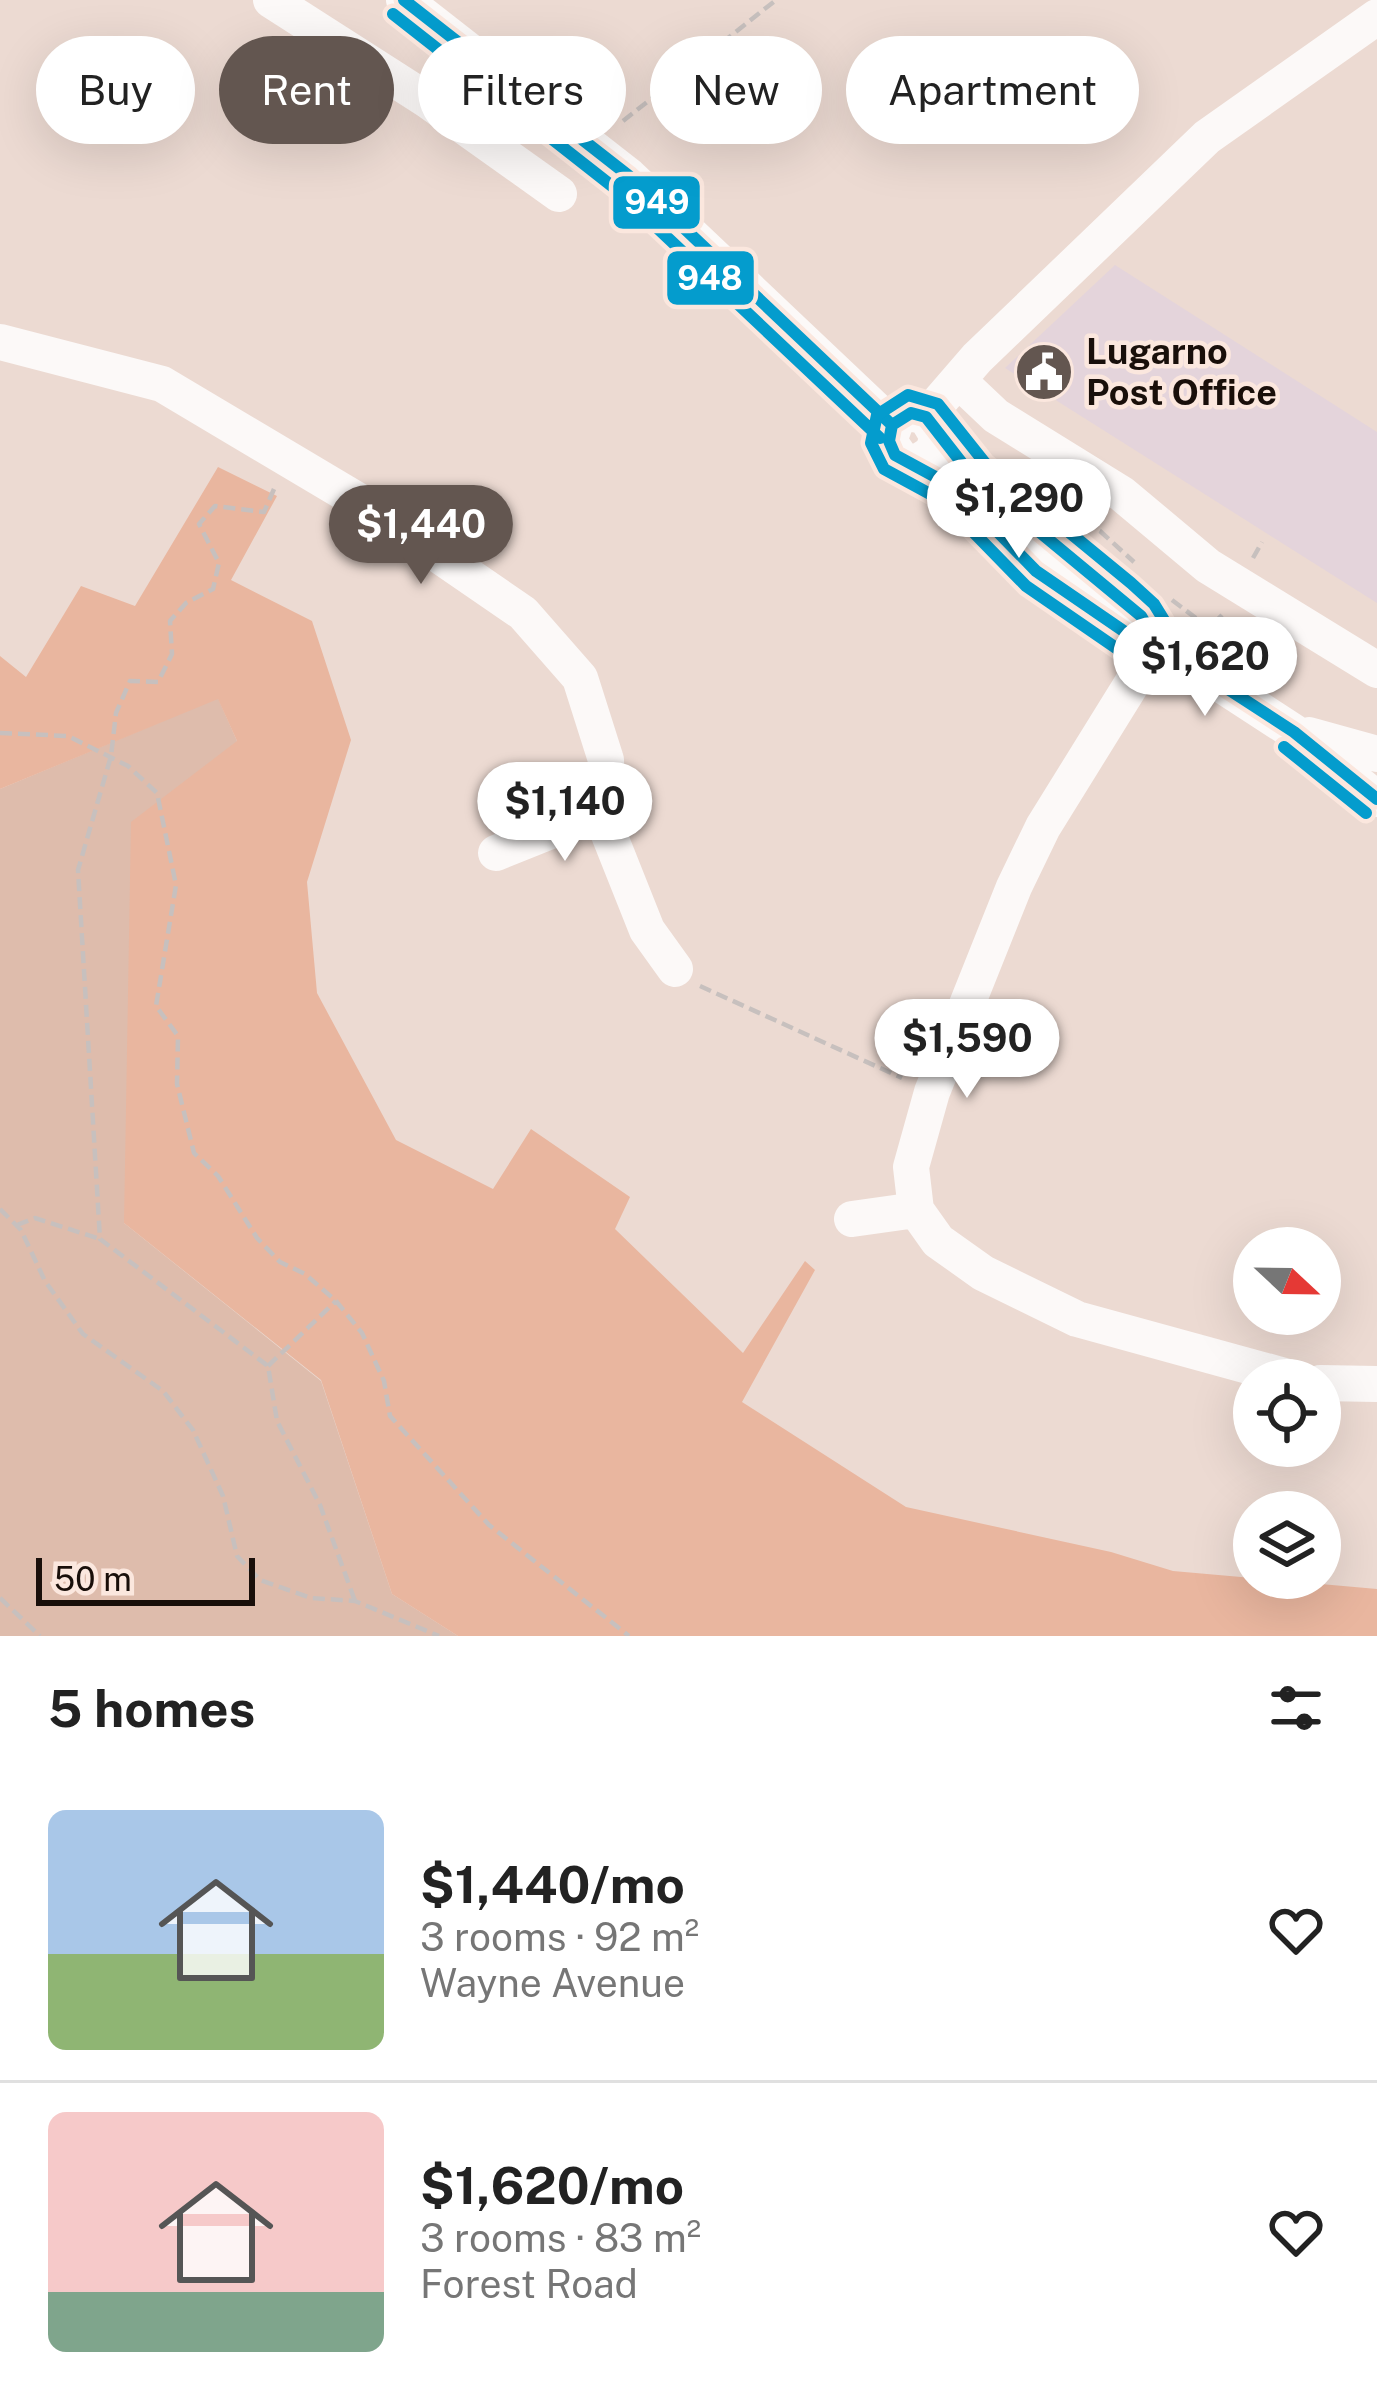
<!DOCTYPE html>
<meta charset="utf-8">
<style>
:root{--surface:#fff;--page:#f2f2f2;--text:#222;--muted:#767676;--line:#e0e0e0;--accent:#635650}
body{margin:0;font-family:"Public Sans",sans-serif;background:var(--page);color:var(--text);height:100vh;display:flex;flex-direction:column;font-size:45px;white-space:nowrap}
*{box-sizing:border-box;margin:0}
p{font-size:39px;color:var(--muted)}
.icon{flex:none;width:66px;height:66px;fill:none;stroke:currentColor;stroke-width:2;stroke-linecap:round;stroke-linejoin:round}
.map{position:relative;height:1636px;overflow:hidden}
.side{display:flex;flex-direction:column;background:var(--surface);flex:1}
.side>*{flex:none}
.hud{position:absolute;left:36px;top:36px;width:1305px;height:108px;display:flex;gap:24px}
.needle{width:78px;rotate:112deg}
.buttons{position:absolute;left:1233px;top:1227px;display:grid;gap:24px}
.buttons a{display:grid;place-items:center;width:108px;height:108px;border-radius:50%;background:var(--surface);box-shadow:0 12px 48px #0002;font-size:60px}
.scale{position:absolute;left:36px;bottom:30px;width:219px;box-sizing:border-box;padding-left:12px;border:6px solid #190f0a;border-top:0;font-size:33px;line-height:42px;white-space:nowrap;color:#190f0a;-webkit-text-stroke:9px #fbe7de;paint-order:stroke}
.price{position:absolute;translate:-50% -102px;padding:0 27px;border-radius:42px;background:#fff;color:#222;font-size:39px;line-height:78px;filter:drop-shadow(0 3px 6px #0008)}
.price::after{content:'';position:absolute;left:50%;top:72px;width:36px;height:27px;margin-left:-18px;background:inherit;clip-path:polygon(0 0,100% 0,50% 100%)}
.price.active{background:var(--accent);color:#fff}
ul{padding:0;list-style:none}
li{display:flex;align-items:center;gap:36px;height:300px;padding:0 48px}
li+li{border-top:3px solid var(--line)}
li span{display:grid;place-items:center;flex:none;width:336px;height:240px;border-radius:18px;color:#555}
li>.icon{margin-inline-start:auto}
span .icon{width:144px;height:144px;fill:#fffc;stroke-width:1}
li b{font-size:51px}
h2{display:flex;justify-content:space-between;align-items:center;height:144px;padding:0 48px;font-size:51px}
.tag{padding:0 42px;border-radius:54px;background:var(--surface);box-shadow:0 12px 48px #0002;font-size:42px;line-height:108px}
.tag.active{background:var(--accent);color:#fff}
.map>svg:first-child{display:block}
</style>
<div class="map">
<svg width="1377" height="1636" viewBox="0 0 1377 1636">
<rect width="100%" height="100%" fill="#ecdad2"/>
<path fill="#e4d4db" d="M1115,265L1377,432V603L1005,368Z"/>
<path fill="#debcac" d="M218,698L237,741L124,1223L321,1381L392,1594L458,1636H0V789Z"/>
<path fill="#e9b69f" d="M218,467L277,496L231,580L312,621L351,740L307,882L317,993L396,1140L493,1189L531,1129L630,1197L615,1229L743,1353L805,1261L815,1270L742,1402L906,1507L1111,1552L1173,1571L1377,1589V1636H458L392,1594L321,1380L124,1223L131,822L237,741L218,699L0,789V656L26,677L81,586L135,606Z"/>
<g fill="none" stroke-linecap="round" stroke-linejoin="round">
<path stroke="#c7c0be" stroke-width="4.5" stroke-dasharray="12 6" stroke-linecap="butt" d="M623,121L776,0
M274,489L264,512L215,506L199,524L219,563L213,589L186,603L170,621L172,654L158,682L130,681L116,713L111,756L78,870L100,1239L268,1366L277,1421L320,1505L355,1601
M1084,522L1100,531L1134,562
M1253,558L1262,542
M1172,600L1209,628L1222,615
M0,733L68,736L128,766L157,793L176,885L156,1006L178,1036L177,1084L194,1153L218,1176L257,1238L280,1262L305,1274L336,1301L362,1333L384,1381L390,1416L489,1525L629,1636
M700,986L902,1078
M0,1209L21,1230L45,1281L83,1334L163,1391L193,1430L223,1496L237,1556L260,1580L311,1598L355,1601L439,1636
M17,1225L35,1218L100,1239
M268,1366L336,1301
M0,1598L40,1636"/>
<path stroke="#fcf9f8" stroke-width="36" d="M271,0L427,100L559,194
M404,0L629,176L892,425
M0,342L162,384L367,506L523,613L580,678L606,760L608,832L647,930L675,969
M959,381L996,416L1122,494L1208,566L1377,670
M926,417L977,358L1207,137L1377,17
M938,437L932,453L918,462L902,460L889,441L897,419L911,413L926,417L938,437L972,476L1119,596L1141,616L1155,640
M902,460L954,487L1002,541L1064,591L1128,634L1157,643L1294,732L1377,799
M1157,643L1043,827L1014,887L932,1092L911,1167L916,1210L938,1241L983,1273L1077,1319L1299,1380
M1309,735L1377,754
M496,853L608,808
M852,1219L916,1210
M1320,1383L1377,1384"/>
<g stroke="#fbe7de" stroke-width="21">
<path id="bus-1" d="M404,0L629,176L892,425
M911,413L926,417L972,476L1141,616L1157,643L1128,634L1036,571L954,487L895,455L889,441L892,425Z
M1157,643L1294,732
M1157,643L1294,732
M1294,732L1377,799"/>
</g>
<g stroke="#fbe7de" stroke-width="21">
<path id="bus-2" d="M393,14L617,190L880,438
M1149,659L1119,650L1026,586L943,501L884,469L871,443L877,415L908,395L938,404L985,463L1131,583L1154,604L1170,630
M1284,747L1366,813"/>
</g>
<use href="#bus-1" stroke="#049ccd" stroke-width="12"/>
<use href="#bus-2" stroke="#049ccd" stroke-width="12"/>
</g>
<defs>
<g id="civic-disc" transform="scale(3)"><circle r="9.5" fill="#635650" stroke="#fbe7de"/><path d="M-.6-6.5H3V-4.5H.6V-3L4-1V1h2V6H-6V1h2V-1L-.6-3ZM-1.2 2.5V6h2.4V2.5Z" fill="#fff"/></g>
</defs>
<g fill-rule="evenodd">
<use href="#civic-disc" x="1044" y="372"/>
</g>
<g text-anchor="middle" stroke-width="9" stroke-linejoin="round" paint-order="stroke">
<g font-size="36" font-weight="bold" fill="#190f0a" stroke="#fbe7de" text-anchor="start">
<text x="1086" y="364">Lugarno<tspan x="1086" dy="41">Post Office</tspan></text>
</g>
</g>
<g stroke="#fbe7de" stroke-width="4.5">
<rect x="611" y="174" width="91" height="57" rx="12" fill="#049ccd"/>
<rect x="665" y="249" width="91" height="58" rx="12" fill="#049ccd"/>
</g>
<g font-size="33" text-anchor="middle" font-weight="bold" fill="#fff">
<text x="657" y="214">949</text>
<text x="710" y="290">948</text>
</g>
</svg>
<div class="buttons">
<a><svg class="needle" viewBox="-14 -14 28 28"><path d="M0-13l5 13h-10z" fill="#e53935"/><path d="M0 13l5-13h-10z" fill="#767676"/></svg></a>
<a><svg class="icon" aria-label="locate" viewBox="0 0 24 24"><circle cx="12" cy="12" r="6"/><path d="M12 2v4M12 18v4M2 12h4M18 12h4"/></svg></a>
<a><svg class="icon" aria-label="layers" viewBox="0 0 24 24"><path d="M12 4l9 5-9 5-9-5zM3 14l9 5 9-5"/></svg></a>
</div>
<div class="scale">50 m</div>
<b class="price" style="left:1019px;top:561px">$1,290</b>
<b class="price active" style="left:421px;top:587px">$1,440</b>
<b class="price" style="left:1205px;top:719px">$1,620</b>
<b class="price" style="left:565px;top:864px">$1,140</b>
<b class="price" style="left:967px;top:1101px">$1,590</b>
<div class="hud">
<a class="tag">Buy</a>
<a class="tag active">Rent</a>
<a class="tag">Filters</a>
<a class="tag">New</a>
<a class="tag">Apartment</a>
</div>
</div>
<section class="side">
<h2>5 homes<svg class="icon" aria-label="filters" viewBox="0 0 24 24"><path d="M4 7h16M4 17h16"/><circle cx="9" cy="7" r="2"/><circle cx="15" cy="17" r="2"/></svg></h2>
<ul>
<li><span style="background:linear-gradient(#a9c7e8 60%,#8fb573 0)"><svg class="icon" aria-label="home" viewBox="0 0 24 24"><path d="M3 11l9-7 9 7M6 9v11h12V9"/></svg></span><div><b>$1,440/mo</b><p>3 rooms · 92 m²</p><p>Wayne Avenue</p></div><svg class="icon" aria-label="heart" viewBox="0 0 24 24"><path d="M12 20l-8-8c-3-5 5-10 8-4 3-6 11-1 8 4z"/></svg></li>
<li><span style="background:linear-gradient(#f6c9c9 75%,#7fa58c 0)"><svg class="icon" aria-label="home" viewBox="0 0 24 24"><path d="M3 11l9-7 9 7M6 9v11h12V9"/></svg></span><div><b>$1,620/mo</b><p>3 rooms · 83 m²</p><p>Forest Road</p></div><svg class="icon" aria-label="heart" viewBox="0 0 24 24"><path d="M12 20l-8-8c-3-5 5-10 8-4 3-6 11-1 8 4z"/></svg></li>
</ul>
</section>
